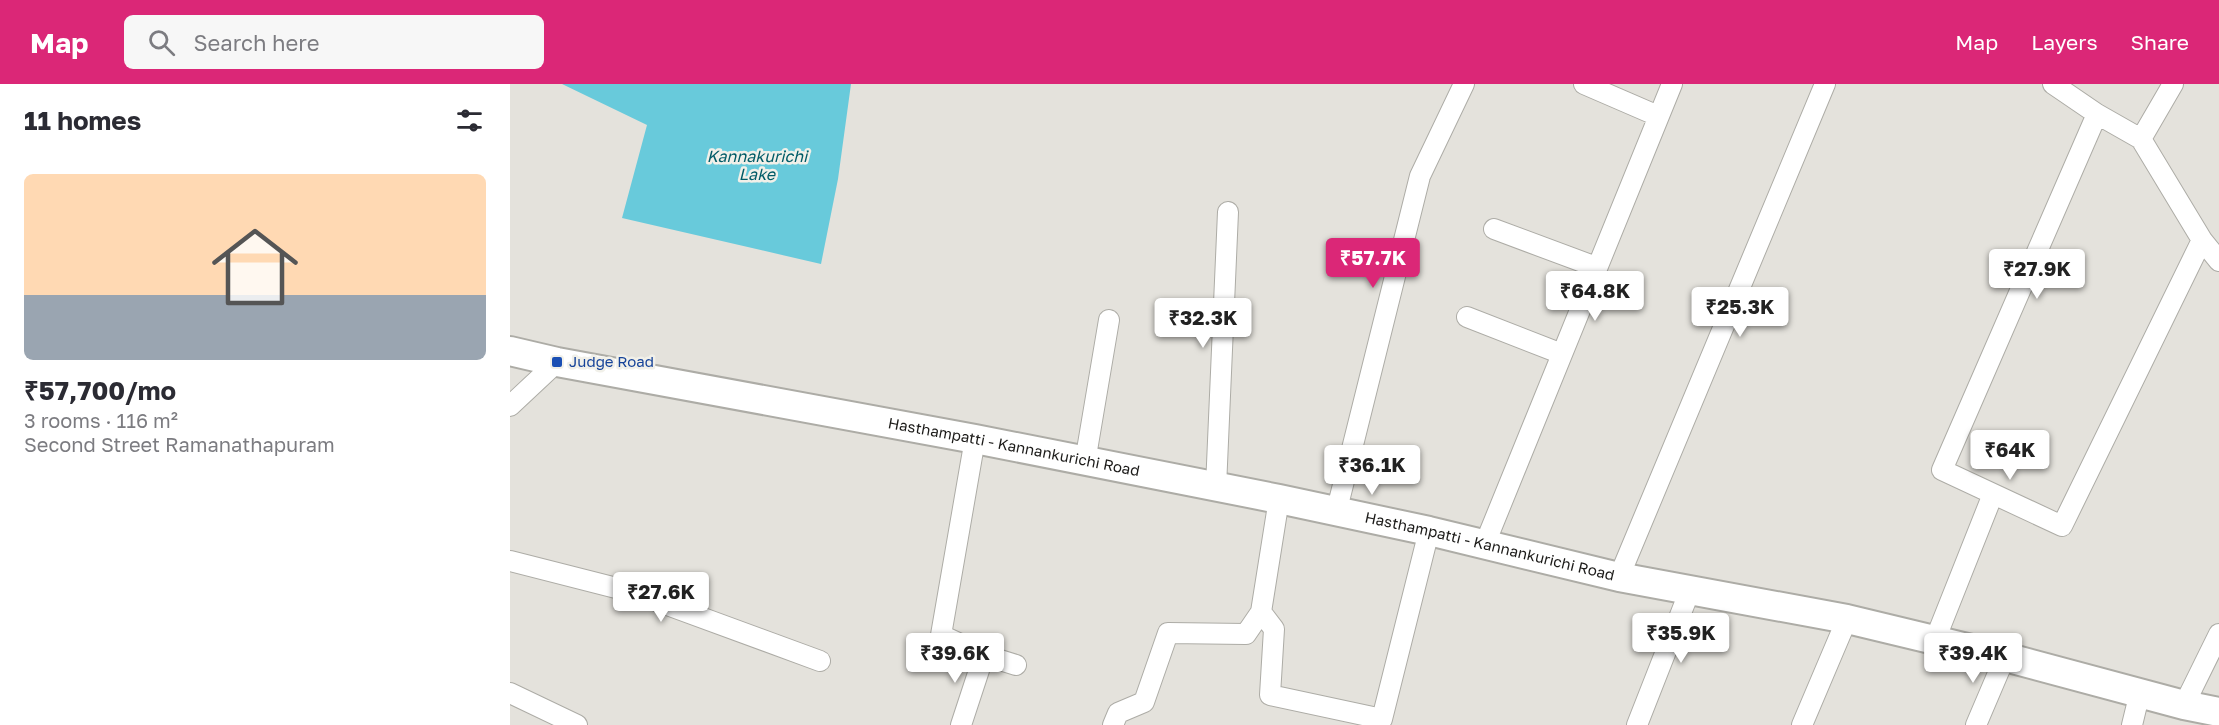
<!DOCTYPE html>
<meta charset="utf-8">
<style>
:root{--surface:#fff;--page:#f7f7f7;--text:#2b2b33;--muted:#7c7c81;--accent:#db2777}
body{margin:0;font-family:"Golos Text",sans-serif;background:var(--page);color:var(--text);height:100vh;display:flex;flex-direction:column;font-size:22px;white-space:nowrap}
*{box-sizing:border-box;margin:0}
p{font-size:20px;color:var(--muted)}
.icon{flex:none;width:33px;height:33px;fill:none;stroke:currentColor;stroke-width:2;stroke-linecap:round;stroke-linejoin:round}
.map{position:relative;flex:1;overflow:hidden}
.sheet{display:flex;flex-direction:column;background:var(--surface);width:510px}
.sheet>*{flex:none}
.price{position:absolute;translate:-50% -51px;padding:0 14px;border-radius:6px;background:#fff;color:#222;font-size:20px;line-height:39px;filter:drop-shadow(0 2px 3px #0008)}
.price::after{content:'';position:absolute;left:50%;top:36px;width:18px;height:14px;margin-left:-9px;background:inherit;clip-path:polygon(0 0,100% 0,50% 100%)}
.price.active{background:var(--accent);color:#fff}
ul{padding:0;list-style:none}
li{display:grid;align-content:center;gap:12px;height:318px;padding:0 24px}
li span{display:grid;place-items:center;height:186px;border-radius:9px;color:#555}
li>.icon{margin-inline-start:auto}
span .icon{width:108px;height:108px;fill:#fffc;stroke-width:1}
li b{font-size:26px}
h2{display:flex;justify-content:space-between;align-items:center;height:72px;padding:0 24px;font-size:26px}
header{display:flex;align-items:center;gap:36px;box-sizing:border-box;height:84px;padding:0 30px;background:var(--accent);color:#fff}
header strong{font-size:28px}
nav{display:flex;gap:33px;margin-inline-start:auto;font-size:21px}
.search{width:420px;height:54px;background:var(--page);display:flex;align-items:center;gap:15px;box-sizing:border-box;padding:0 21px;border-radius:9px;color:var(--muted);font-size:22px}
main{display:flex;flex:1;min-height:0}
.map>svg:first-child{display:block}
</style>
<header>
<strong>Map</strong>
<div class="search"><svg class="icon" aria-label="search" viewBox="0 0 24 24"><circle cx="10" cy="10" r="6"/><path d="M15 15l6 6"/></svg>Search here</div>
<nav><a>Map</a><a>Layers</a><a>Share</a></nav>
</header>
<main>
<section class="sheet">
<h2>11 homes<svg class="icon" aria-label="filters" viewBox="0 0 24 24"><path d="M4 7h16M4 17h16"/><circle cx="9" cy="7" r="2"/><circle cx="15" cy="17" r="2"/></svg></h2>
<ul>
<li><span style="background:linear-gradient(#ffd9b3 65%,#9aa5b1 0)"><svg class="icon" aria-label="home" viewBox="0 0 24 24"><path d="M3 11l9-7 9 7M6 9v11h12V9"/></svg></span><div><b>₹57,700/mo</b><p>3 rooms · 116 m²</p><p>Second Street Ramanathapuram</p></div></li>
</ul>
</section>
<div class="map">
<svg width="1709" height="641" viewBox="0 0 1709 641">
<rect width="100%" height="100%" fill="#e4e2dc"/>
<path fill="#68cadb" d="M52,0H341L328,95L311,180L112,134L137,41Z"/>
<g fill="none" stroke-linecap="round" stroke-linejoin="round">
<g stroke="#adaca6" stroke-width="22">
<path id="minor" d="M1074,0L1148,32
M1543,0L1587,30L1631,55L1692,156L1709,177
M1587,30L1432,386L1552,442L1692,156
M1631,55L1663,0
M984,145L1086,183
M957,233L1052,270
M0,322L47,278
M465,355L431,551L474,571L506,581
M575,378L599,236
M706,403L718,128
M769,415L751,528L764,545L760,611L872,635L919,447
M826,429L910,92L954,0
M974,462L1162,0
M0,477L122,508L310,577
M1109,493L1315,0
M1425,556L1483,410
M0,609L67,641
M1674,621L1709,550
M451,641L474,571
M603,641L608,629L634,618L658,549L736,550L751,528
M1127,641L1180,506
M1292,641L1337,535
M1466,641L1495,573
M1622,641L1630,608"/>
</g>
<g stroke="#adaca6" stroke-width="32">
<g id="secondary">
<path id="s1" d="M0,267L47,278L465,355L769,415L919,447L1109,493L1337,535L1495,573L1674,621L1709,628"/>
</g>
</g>
<use href="#minor" stroke="#fff" stroke-width="20"/>
<use href="#secondary" stroke="#fff" stroke-width="28"/>
</g>
<rect fill="#1a4fb4" stroke="#f1f0e9" stroke-width="2" x="41" y="272" width="12" height="12" rx="3"/>
<g text-anchor="middle" stroke-width="5" stroke-linejoin="round" paint-order="stroke">
<g font-size="15" fill="#164399" stroke="#f1f0e9" text-anchor="start">
<text x="59" y="283">Judge Road</text>
</g>
<g font-size="15" fill="#1c1b19" stroke="#f1f0e9">
<text dy="5" stroke="none"><textPath href="#s1" startOffset="513">Hasthampatti - Kannankurichi Road</textPath></text>
<text dy="5" stroke="none"><textPath href="#s1" startOffset="999">Hasthampatti - Kannankurichi Road</textPath></text>
</g>
<g font-size="16" font-style="italic" fill="#005b67" stroke="#f1f0e9">
<text x="247" y="78">Kannakurichi<tspan x="247" dy="18">Lake</tspan></text>
</g>
</g>
</svg>
<b class="price active" style="left:863px;top:205px">₹57.7K</b>
<b class="price" style="left:1527px;top:216px">₹27.9K</b>
<b class="price" style="left:1085px;top:238px">₹64.8K</b>
<b class="price" style="left:1230px;top:254px">₹25.3K</b>
<b class="price" style="left:693px;top:265px">₹32.3K</b>
<b class="price" style="left:1500px;top:397px">₹64K</b>
<b class="price" style="left:862px;top:412px">₹36.1K</b>
<b class="price" style="left:151px;top:539px">₹27.6K</b>
<b class="price" style="left:1171px;top:580px">₹35.9K</b>
<b class="price" style="left:445px;top:600px">₹39.6K</b>
<b class="price" style="left:1463px;top:600px">₹39.4K</b>
</div>
</main>
